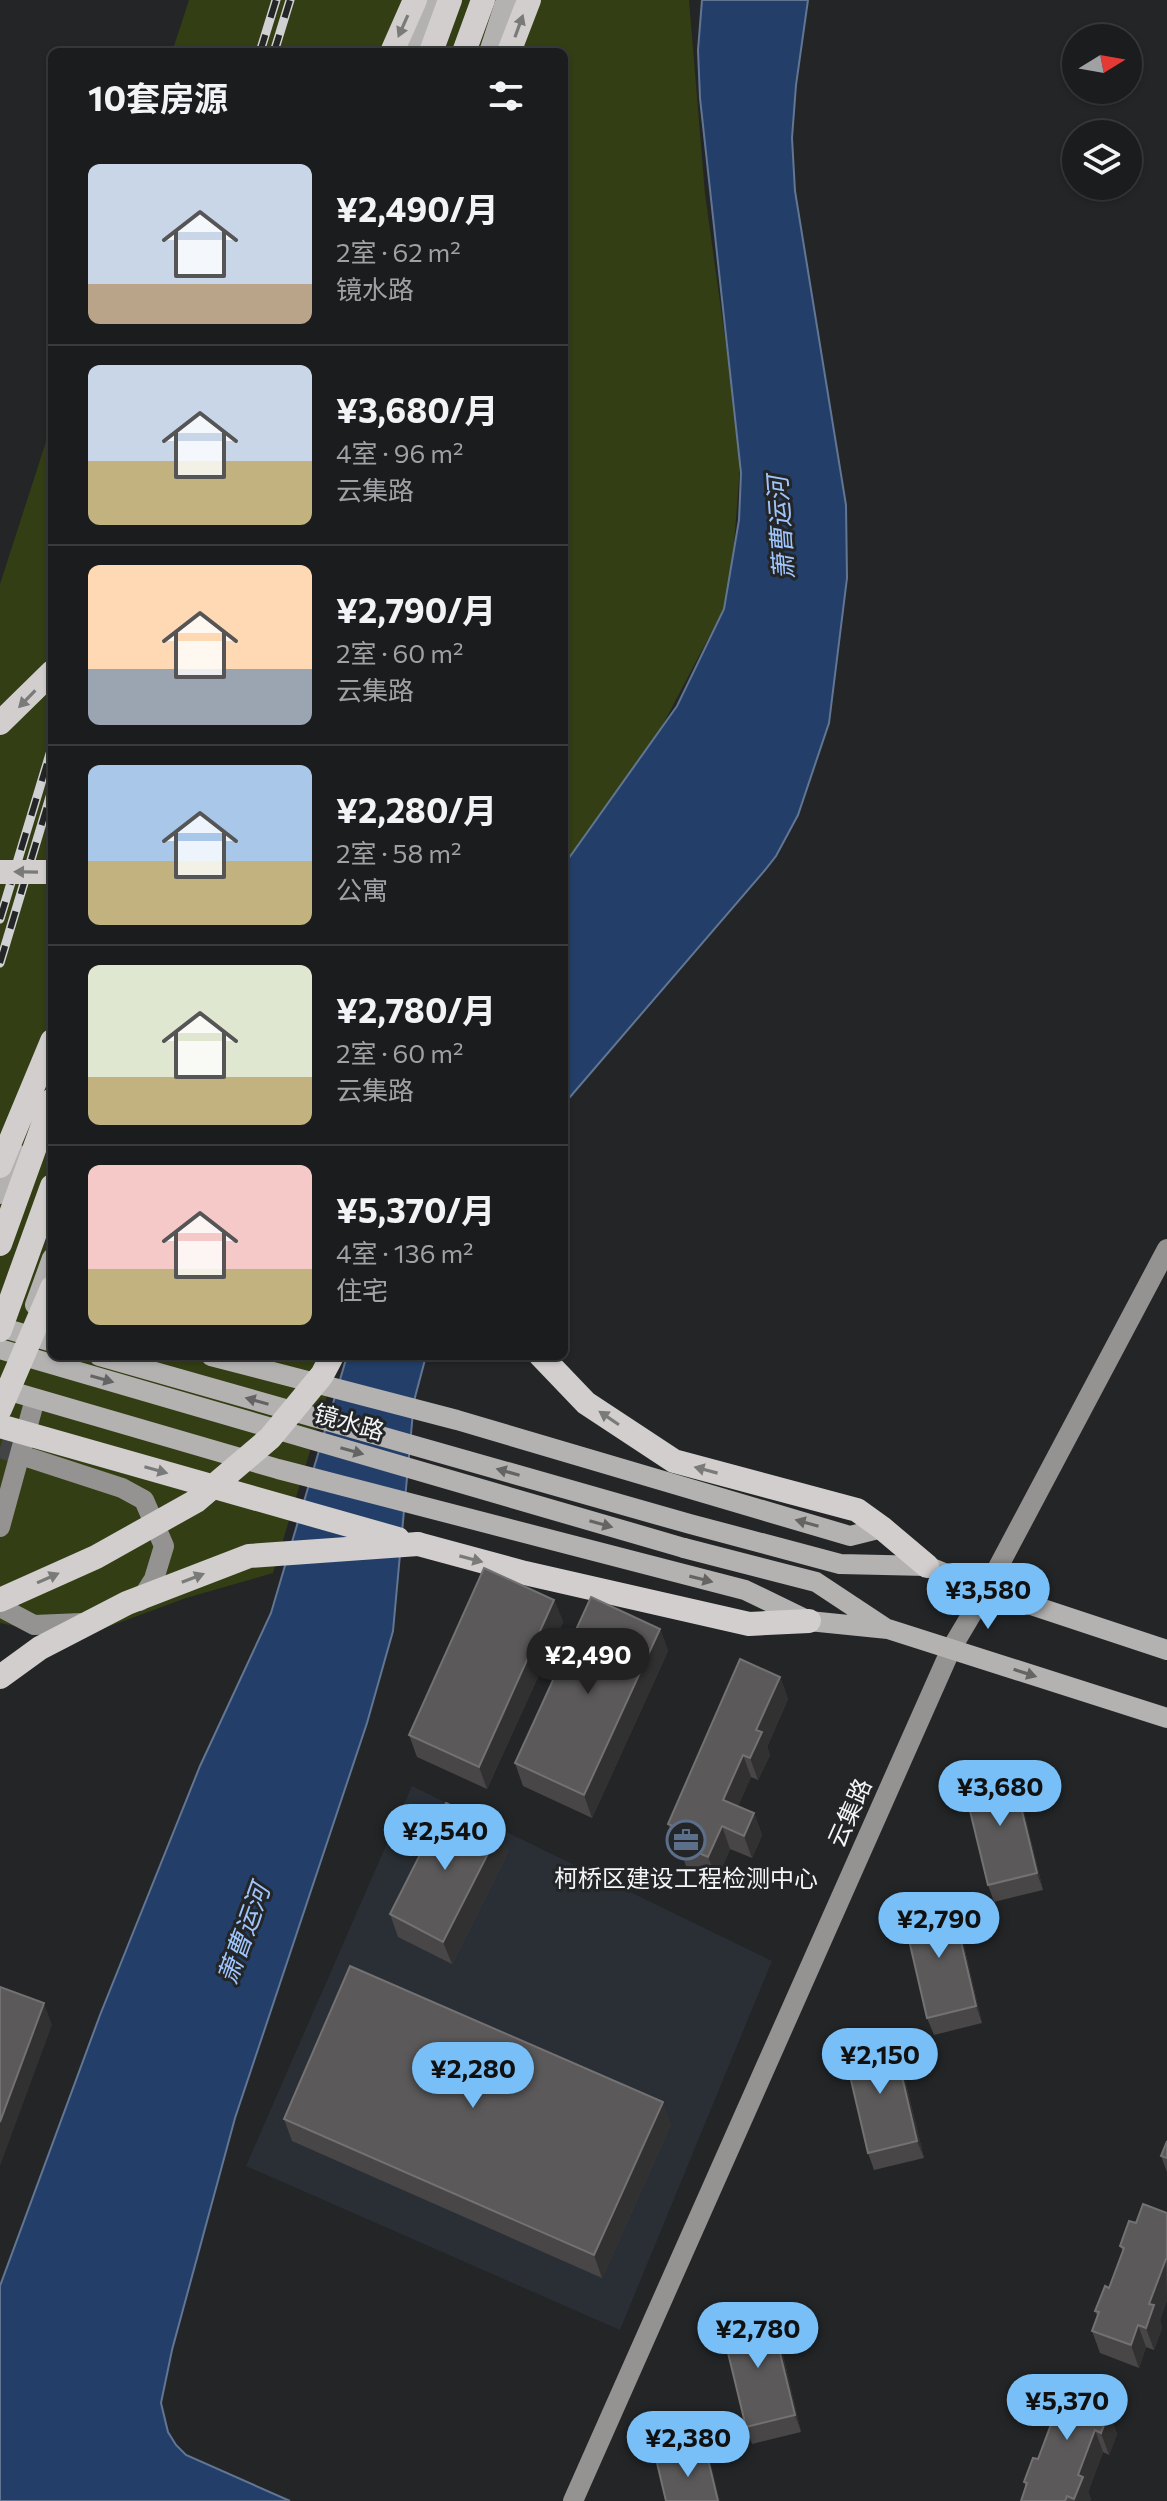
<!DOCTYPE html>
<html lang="zh">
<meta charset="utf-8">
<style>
:root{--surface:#1a1c1d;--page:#27292a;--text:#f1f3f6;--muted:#9fa1a4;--line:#383a3b;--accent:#78bff7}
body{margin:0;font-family:Commissioner,"Noto Sans SC",sans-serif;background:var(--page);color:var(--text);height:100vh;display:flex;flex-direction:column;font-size:30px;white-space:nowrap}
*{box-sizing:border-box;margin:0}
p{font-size:26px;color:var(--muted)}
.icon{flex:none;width:44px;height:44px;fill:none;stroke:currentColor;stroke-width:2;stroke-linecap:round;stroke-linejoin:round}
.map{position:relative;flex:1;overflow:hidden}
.side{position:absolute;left:48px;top:48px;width:520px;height:1312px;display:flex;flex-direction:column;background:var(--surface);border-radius:12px;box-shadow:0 2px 6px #0004,0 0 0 2px var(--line)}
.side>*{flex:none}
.needle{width:52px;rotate:79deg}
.buttons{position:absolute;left:1062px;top:24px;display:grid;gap:16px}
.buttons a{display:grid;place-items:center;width:80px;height:80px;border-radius:50%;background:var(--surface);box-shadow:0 2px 6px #0004,0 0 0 2px var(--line);font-size:40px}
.price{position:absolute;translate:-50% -68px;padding:0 18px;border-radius:28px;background:var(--accent);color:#111;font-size:26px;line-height:52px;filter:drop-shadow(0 2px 4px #0008)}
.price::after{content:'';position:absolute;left:50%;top:48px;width:24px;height:18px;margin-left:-12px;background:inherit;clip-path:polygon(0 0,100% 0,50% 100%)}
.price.active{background:#222;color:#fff}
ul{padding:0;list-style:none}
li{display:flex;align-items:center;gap:24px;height:200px;padding:0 40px}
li+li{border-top:2px solid var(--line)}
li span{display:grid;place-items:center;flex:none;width:224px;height:160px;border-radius:12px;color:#555}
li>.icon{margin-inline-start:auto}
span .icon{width:96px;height:96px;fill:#fffc;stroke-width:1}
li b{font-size:34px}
h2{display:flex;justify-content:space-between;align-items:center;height:96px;padding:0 40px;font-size:34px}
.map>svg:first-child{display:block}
</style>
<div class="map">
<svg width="1167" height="2501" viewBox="0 0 1167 2501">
<rect width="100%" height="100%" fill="#232527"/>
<path fill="#292f35" d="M412,1786L772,1961L620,2330L246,2166Z"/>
<path fill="#333e14" d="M189,0H689L705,194L741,453L730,597L629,789L564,868V52H172Z
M52,423V1356H339L273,1573L186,1598L75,1639L0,1623V584Z"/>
<path fill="#233f69" stroke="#627693" stroke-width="2" d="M702,0H808L796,85L792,138L795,191L846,505L847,578L829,723L798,815L776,856L765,870L564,1104V865L677,706L724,609L739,520L741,473L700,98L698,50Z
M347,1356H426L414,1401L393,1631L367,1723L235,2118L172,2350L161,2403L168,2432L176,2445L186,2455L290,2501H0V2286L100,2015L200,1766L271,1613Z"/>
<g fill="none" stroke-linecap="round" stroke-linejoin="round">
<path stroke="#424446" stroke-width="20" stroke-dasharray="20 10" stroke-linecap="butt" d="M0,1448L30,1458"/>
<path stroke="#959392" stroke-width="20" d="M30,1458L122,1488L144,1500L164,1546L154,1579L140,1601
M0,1527L35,1399
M0,1597L4,1609L34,1625L82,1623
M573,2501L951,1649L986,1590L1167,1249"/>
<path stroke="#b4b2b1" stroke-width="20" d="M416,52L434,0
M489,52L506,0
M0,1194L15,1153
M35,1305L52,1258
M99,1356L690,1524L840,1564L927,1566L986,1590L1167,1650
M211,1356L457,1420L850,1536L882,1528
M0,1388L278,1469L745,1590L809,1621L888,1629L1167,1718
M684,1548L816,1582L884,1627"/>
<path stroke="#d1cecd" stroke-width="24" d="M392,52L415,0
M431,52L450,0
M464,52L483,0
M509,52L529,0
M0,723L52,672
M0,1166L52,1041
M0,1244L52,1100
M541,1356L586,1403L674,1461L857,1510L882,1528L927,1566
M418,1544L525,1573L749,1624L809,1621"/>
<g stroke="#cfd1d2" stroke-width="9">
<path id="rail" d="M260,52L276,0
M274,52L290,0
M0,919L52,747
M0,963L52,790"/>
</g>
<use href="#rail" stroke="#232527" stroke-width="6" stroke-dasharray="18" stroke-linecap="butt"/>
<path stroke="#b4b2b1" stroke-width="20" d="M0,1327L52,1342
M0,1349L684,1548"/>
<path stroke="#d1cecd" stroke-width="24" d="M0,872H52
M0,1330L52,1186
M0,1409L52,1288
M0,1426L398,1539
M0,1600L96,1557L196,1501L270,1438L322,1375L332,1356
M0,1677L40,1648L127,1603L249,1556L418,1544"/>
</g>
<path fill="#494647" d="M554,1600L563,1622L487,1789L417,1757L409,1735Z
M660,1629L668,1651L592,1818L523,1786L515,1763Z
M780,1677L788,1699L767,1747L770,1755L758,1780L751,1777L738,1806L754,1813L762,1835L752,1858L730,1849L717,1879L686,1866L679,1847L676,1846L668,1824Z
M1012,1770L1018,1787L1043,1890L994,1902L988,1885Z
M500,1830L508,1852L452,1964L398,1937L390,1914Z
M958,1920L982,2023L934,2035L927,2018Z
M899,2055L924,2158L874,2170L868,2153Z
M284,2119L671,2124L602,2278L292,2141Z
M1167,2141V2172L1161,2156Z
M1167,2213V2300L1160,2320L1162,2328L1154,2350L1146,2347L1139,2368L1100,2353L1092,2331L1097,2316L1095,2311L1109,2288L1123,2252L1120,2246L1136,2223Z
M770,2312L777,2329L801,2432L752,2444L746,2427Z
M1109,2389L1117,2412L1113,2423L1117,2434L1109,2455L1103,2452L1088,2492L1091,2499L1090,2501H1021L1026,2488L1024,2482L1038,2459L1051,2424L1048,2417L1065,2394Z"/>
<path fill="#323132" d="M554,1600L563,1622L487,1789L479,1767Z
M660,1629L668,1651L592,1818L584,1795Z
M780,1677L788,1699L767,1747L770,1755L758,1780L750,1758L756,1730Z
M743,1755L751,1777L731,1822L723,1800Z
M1012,1770L1018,1787L1043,1890L1037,1873Z
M754,1813L762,1835L752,1858L744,1836Z
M722,1826L730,1849L717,1879L708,1857Z
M500,1830L508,1852L452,1964L443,1942Z
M952,1903L958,1920L982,2023L976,2006Z
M44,2003L52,2025L0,2166V2122Z
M893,2038L899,2055L924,2158L917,2141Z
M663,2102L671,2124L602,2278L594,2255Z
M1166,2259L1167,2300L1160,2320L1162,2328L1154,2350L1146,2328L1149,2304Z
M770,2312L777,2329L801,2432L795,2415Z
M1138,2325L1146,2347L1139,2368L1131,2345Z
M1109,2389L1117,2412L1113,2423L1117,2434L1109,2455L1101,2433V2409Z
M1095,2430L1103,2452L1088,2492L1091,2499L1090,2501H1075L1074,2499L1078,2475Z
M706,2451L712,2468L720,2501H718Z"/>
<path fill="#5b595a" stroke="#737172" stroke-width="2" d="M484,1568L554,1600L479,1767L409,1735Z
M591,1597L660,1629L584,1795L515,1763Z
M740,1659L780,1677L756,1730L762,1732L750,1758L743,1755L723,1800L754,1813L744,1836L722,1826L708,1857L678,1844L684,1831L668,1824Z
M1012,1770L1037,1873L988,1885L963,1782Z
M446,1803L500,1830L443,1942L390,1914Z
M952,1903L976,2006L927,2018L903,1914Z
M350,1966L663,2102L594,2255L284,2119Z
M0,1987L44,2003L0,2122Z
M893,2038L917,2141L868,2153L844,2050Z
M1167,2141V2158L1161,2156Z
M1143,2204L1167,2213V2259H1166L1149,2304L1154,2305L1146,2328L1138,2325L1131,2345L1092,2331L1099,2312L1095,2311L1105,2286L1109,2288L1124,2248L1120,2246L1129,2221L1136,2223Z
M770,2312L795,2415L746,2427L721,2324Z
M1072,2375L1109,2389L1101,2409L1109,2412L1101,2433L1095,2430L1078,2475L1083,2477L1074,2499L1067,2496L1065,2501H1021L1027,2483L1024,2482L1033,2458L1038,2459L1053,2419L1048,2417L1058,2392L1065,2394Z
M706,2451L718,2501H666L657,2463Z"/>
<defs><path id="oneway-solid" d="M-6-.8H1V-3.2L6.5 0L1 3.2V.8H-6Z" transform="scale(2)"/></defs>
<g fill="#7a7a7a">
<use href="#oneway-solid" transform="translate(403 26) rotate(114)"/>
<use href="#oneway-solid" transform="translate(519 26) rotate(-70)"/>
<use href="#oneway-solid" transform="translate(27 699) rotate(134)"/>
<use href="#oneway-solid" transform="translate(26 872) rotate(-179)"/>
<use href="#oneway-solid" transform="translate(609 1418) rotate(-146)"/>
<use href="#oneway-solid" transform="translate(156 1470) rotate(16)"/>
<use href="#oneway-solid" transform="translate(706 1470) rotate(-165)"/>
<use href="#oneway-solid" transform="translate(471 1559) rotate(15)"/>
<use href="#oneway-solid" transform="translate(48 1578) rotate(-24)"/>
<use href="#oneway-solid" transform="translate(193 1578) rotate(-21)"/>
</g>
<g fill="#646465">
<use href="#oneway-solid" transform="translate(102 1379) rotate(16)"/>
<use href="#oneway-solid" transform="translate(257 1401) rotate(-164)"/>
<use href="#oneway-solid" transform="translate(352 1451) rotate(16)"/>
<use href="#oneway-solid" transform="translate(508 1472) rotate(-164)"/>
<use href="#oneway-solid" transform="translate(807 1523) rotate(-164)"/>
<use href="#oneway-solid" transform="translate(601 1524) rotate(16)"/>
<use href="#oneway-solid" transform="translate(701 1579) rotate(14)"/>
<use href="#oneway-solid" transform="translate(1025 1673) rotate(18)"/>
</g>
<defs>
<g id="office-ring" transform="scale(2)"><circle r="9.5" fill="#232527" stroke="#5c6f8a" stroke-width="1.5"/><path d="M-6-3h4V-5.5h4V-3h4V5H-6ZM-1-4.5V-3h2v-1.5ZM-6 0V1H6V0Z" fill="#5c6f8a"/></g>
</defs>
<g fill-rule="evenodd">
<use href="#office-ring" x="686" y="1840"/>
</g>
<g text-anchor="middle" stroke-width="6" stroke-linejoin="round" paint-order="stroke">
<g font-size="24" fill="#f4f5f6" stroke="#232527">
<text transform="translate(349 1423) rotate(16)" y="8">镜水路</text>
<text transform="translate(850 1813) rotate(-66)" y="8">云集路</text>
</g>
<g font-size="24" fill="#f4f5f6" stroke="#232527">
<text x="686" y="1887">柯桥区建设工程检测中心</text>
</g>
<g font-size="26" font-style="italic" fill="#9fc5fc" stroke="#232527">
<text transform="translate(781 528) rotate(-94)" y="9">萧曹运河</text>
<text transform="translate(244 1934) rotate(-70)" y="9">萧曹运河</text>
</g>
</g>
</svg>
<div class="buttons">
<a><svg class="needle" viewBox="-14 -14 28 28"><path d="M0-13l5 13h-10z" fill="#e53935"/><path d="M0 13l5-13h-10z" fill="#9fa1a4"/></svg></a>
<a><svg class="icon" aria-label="layers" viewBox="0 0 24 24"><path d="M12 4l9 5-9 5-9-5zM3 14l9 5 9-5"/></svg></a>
</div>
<b class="price" style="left:988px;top:1631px">¥3,580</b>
<b class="price active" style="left:588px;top:1696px">¥2,490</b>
<b class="price" style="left:1000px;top:1828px">¥3,680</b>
<b class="price" style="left:445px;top:1872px">¥2,540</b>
<b class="price" style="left:939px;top:1960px">¥2,790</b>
<b class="price" style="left:880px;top:2096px">¥2,150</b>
<b class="price" style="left:473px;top:2110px">¥2,280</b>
<b class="price" style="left:758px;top:2370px">¥2,780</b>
<b class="price" style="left:1067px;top:2442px">¥5,370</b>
<b class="price" style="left:688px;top:2479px">¥2,380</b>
<section class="side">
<h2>10套房源<svg class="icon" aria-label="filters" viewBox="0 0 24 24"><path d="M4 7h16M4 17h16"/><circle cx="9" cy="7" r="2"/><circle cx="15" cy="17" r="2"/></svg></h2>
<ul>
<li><span style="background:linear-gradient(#c9d6e8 75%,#b9a48a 0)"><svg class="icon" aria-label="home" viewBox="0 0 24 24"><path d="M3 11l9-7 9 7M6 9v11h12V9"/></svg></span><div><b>¥2,490/月</b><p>2室 · 62 m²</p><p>镜水路</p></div></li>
<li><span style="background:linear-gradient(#c9d6e8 60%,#c2b280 0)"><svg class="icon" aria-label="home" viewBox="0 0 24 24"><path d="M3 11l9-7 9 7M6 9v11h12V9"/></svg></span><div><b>¥3,680/月</b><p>4室 · 96 m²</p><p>云集路</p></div></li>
<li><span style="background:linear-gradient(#ffd9b3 65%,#9aa5b1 0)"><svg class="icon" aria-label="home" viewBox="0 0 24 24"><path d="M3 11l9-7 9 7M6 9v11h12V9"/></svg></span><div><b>¥2,790/月</b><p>2室 · 60 m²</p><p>云集路</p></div></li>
<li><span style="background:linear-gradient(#a9c7e8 60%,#c2b280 0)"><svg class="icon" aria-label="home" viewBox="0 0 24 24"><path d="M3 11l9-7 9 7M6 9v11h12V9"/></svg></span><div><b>¥2,280/月</b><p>2室 · 58 m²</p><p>公寓</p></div></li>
<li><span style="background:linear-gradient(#dfe7d0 70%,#c2b280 0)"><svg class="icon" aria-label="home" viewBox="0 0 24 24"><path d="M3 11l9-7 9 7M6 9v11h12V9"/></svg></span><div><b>¥2,780/月</b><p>2室 · 60 m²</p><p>云集路</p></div></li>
<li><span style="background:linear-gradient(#f6c9c9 65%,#c2b280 0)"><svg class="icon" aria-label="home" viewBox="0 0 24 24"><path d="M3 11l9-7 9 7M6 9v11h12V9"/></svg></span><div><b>¥5,370/月</b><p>4室 · 136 m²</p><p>住宅</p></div></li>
</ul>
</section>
</div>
